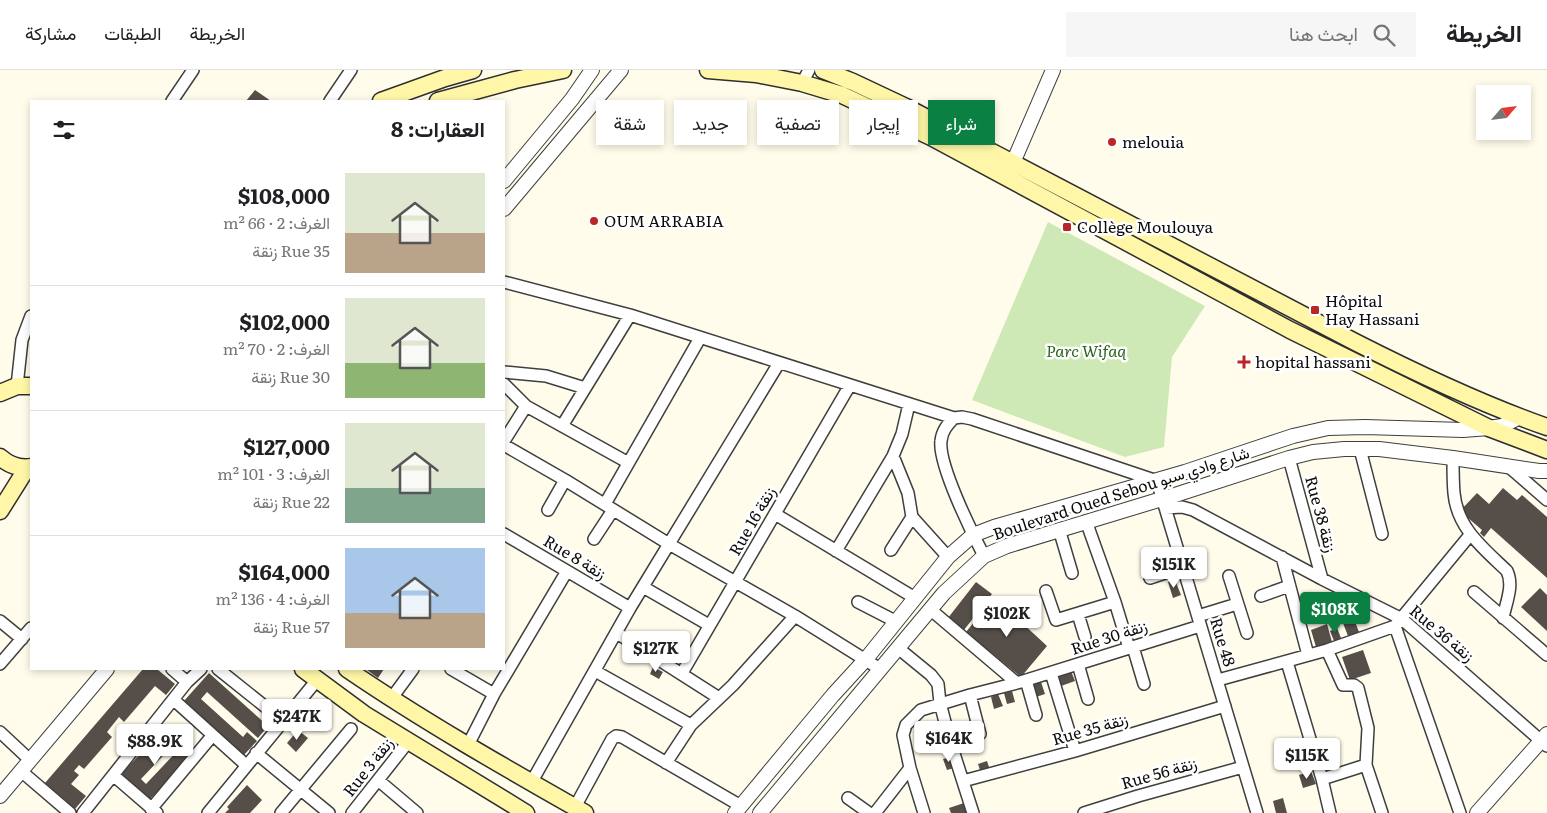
<!DOCTYPE html>
<html lang="ar">
<meta charset="utf-8">
<style>
:root{--surface:#fff;--page:#f6f6f6;--text:#202124;--muted:#757577;--line:#e0e0e0;--accent:#0b8043}
body{margin:0;font-family:Literata,Vazirmatn,serif;background:var(--page);color:var(--text);direction:rtl;height:100vh;display:flex;flex-direction:column;font-size:19px;white-space:nowrap}
*{box-sizing:border-box;margin:0}
p{font-size:16px;color:var(--muted)}
.icon{flex:none;width:28px;height:28px;fill:none;stroke:currentColor;stroke-width:2;stroke-linecap:round;stroke-linejoin:round}
.map{position:relative;flex:1;overflow:hidden;direction:ltr}
.details{position:absolute;left:30px;top:30px;width:475px;height:570px;display:flex;flex-direction:column;background:var(--surface);border-radius:0px;box-shadow:0 2px 8px #0003;direction:rtl}
.details>*{flex:none}
.banner{position:absolute;left:520px;top:30px;width:475px;height:45px;direction:rtl;display:flex;gap:10px}
.needle{width:32px;rotate:62deg}
.tools{position:absolute;left:1476px;top:15px;display:grid;gap:10px}
.tools a{display:grid;place-items:center;width:55px;height:55px;border-radius:0px;background:var(--surface);box-shadow:0 2px 8px #0003;font-size:25px}
.price{position:absolute;translate:-50% -42px;padding:0 11px;border-radius:5px;background:#fff;color:#222;font-size:16px;line-height:32px;filter:drop-shadow(0 1px 2px #0008)}
.price::after{content:'';position:absolute;left:50%;top:30px;width:15px;height:11px;margin-left:-8px;background:inherit;clip-path:polygon(0 0,100% 0,50% 100%)}
.price.current{background:var(--accent);color:#fff}
ul{padding:0;list-style:none}
li{display:flex;align-items:center;gap:15px;height:125px;padding:0 20px}
li+li{border-top:1px solid var(--line)}
li span{display:grid;place-items:center;flex:none;width:140px;height:100px;border-radius:0px;color:#555}
li>.icon{margin-inline-start:auto}
span .icon{width:60px;height:60px;fill:#fffc;stroke-width:1}
li b{font-size:21px}
h2{display:flex;justify-content:space-between;align-items:center;height:60px;padding:0 20px;font-size:21px}
.tag{padding:0 18px;border-radius:0px;background:var(--surface);box-shadow:0 2px 8px #0003;font-size:18px;line-height:45px}
.tag.current{background:var(--accent);color:#fff}
header{display:flex;align-items:center;gap:30px;box-sizing:border-box;height:70px;padding:0 25px;background:var(--surface);border-bottom:1px solid var(--line)}
header strong{font-size:24px}
nav{display:flex;gap:28px;margin-inline-start:auto;font-size:18px}
.search{width:350px;height:45px;background:var(--page);display:flex;align-items:center;gap:12px;box-sizing:border-box;padding:0 18px;border-radius:0px;color:var(--muted);font-size:19px}
.map>svg:first-child{display:block}
</style>
<header>
<strong>الخريطة</strong>
<div class="search"><svg class="icon" aria-label="search" viewBox="0 0 24 24"><circle cx="10" cy="10" r="6"/><path d="M15 15l6 6"/></svg>ابحث هنا</div>
<nav><a>الخريطة</a><a>الطبقات</a><a>مشاركة</a></nav>
</header>
<div class="map">
<svg width="1547" height="743" viewBox="0 0 1547 743">
<rect width="100%" height="100%" fill="#fffceb"/>
<path fill="#cfe9b6" d="M1048,152L1205,236L1172,287L1164,377L1125,387L972,330Z"/>
<path fill="#554e49" d="M255,20L271,31H246Z
M1503,418L1517,430L1522,425L1547,447V508L1491,458L1484,467L1480,463L1482,460L1460,441L1477,423L1489,434Z
M1175,510L1181,525L1173,528L1168,512Z
M976,512L992,524L964,560L948,548Z
M1540,518L1547,525V561L1521,537Z
M994,527L1047,576L1021,607L966,562Z
M1354,549L1359,562L1348,566L1343,553Z
M1327,554L1332,572L1316,577L1311,560Z
M1337,558L1341,568L1334,571L1330,561Z
M1363,580L1371,603L1350,610L1342,587Z
M653,597L663,602L659,609L650,604Z
M143,599H157L175,614L166,625L155,616L124,652L119,647L107,662L112,667L84,699L79,695L74,701L79,705L71,714L86,726L75,739L45,713Z
M368,599H384L378,608L367,600Z
M1071,601L1075,611L1061,616L1057,606Z
M209,603L268,656L258,668L207,622L201,629L243,667L247,662L257,671L243,686L183,632Z
M1041,612L1045,624L1036,627L1032,615Z
M1012,621L1015,632L1007,634L1004,623Z
M998,624L1003,636L994,639L991,627Z
M164,659L177,671L141,709L146,714L181,677L191,687L147,732L120,705Z
M298,660L308,668L296,682L287,673Z
M951,687L954,698L947,700L943,689Z
M987,691L990,700L981,703L978,694Z
M1311,701L1316,714L1303,718L1299,705Z
M247,715L262,730L250,743H225L229,739L227,737Z
M1283,728L1287,743H1276L1273,731Z
M964,733L967,743H951L949,738Z"/>
<g fill="none" stroke-linecap="round" stroke-linejoin="round">
<g stroke="#3f3f3f" stroke-width="14">
<path id="minor" d="M802,13L809,0
M172,31L193,0
M330,31L351,0
M504,212L630,245L954,348L962,347L972,349L1157,411L1257,743
M504,302L546,306L585,318
M504,314L526,336L627,392
M17,316L22,270L31,246
M954,348C947,355 942,361 941,371C938,394 972,463 984,486
M562,356L630,245
M504,371L526,336
M504,375L565,410L669,474L795,546L880,599
M1360,379L1382,464
M893,386L908,423L912,447L948,487
M1289,388L1322,509
M1453,388C1453,400 1453,412 1454,423C1457,458 1483,478 1507,501C1514,516 1506,532 1503,548
M1508,396L1547,430
M605,434L700,268
M1165,438L1182,437L1193,440L1322,509L1402,549L1547,676
M548,440L565,410
M775,444L915,528
M1086,451L1115,532L1129,578
M1059,459L1072,503
M504,464L630,538
M594,469L613,440
M891,480L912,447
M836,481L893,386L902,364L909,334
M1282,487L1308,585
M1229,506L1247,563
M1150,508L1183,497
M643,517L709,555
M1046,521L1056,550L1115,532
M1474,522L1547,585
M1261,526L1289,516
M858,532L895,551
M931,540L1017,613
M1078,544L1085,567
M1198,546L1237,534
M0,551L22,569
M1395,556L1460,743
M617,563L719,628
M1133,577L1144,614
M898,578L931,605L938,614L940,633L950,671L973,743
M1327,580L1343,615H1354L1358,618L1368,658L1366,695L1382,743
M1287,592L1322,709L1330,743
M0,594L31,558
M1078,594L1088,629
M172,599L187,612
M218,599L283,651
M451,599L494,624
M595,601L691,655
M682,603L850,315
M1051,603L1075,681
M1026,610L1036,645
M1218,610L1327,580L1395,556L1470,465
M970,625L980,664
M391,629L413,599
M174,630L246,695
M0,662L30,690
M468,675L494,624L567,501
M256,683L329,743
M666,693L691,655L733,615L795,546
M21,701L70,743
M113,705L157,743
M1322,709L1366,695
M378,710L417,743
M963,711L1075,681L1225,636
M531,713L630,538L779,293
M848,728L869,743
M575,737L612,669L616,666L622,667L741,736
M151,739L212,666
M83,743L187,612L201,599
M208,743L317,610
M281,743L351,659
M352,743L408,672
M875,743L910,698
M924,743L910,698L903,665L906,655L921,640L970,625L1017,613L1200,556
M1084,743L1138,726L1243,697"/>
</g>
<g stroke="#3f3f3f" stroke-width="16">
<path id="tertiary" d="M1009,102L1053,0
M504,111L572,29L592,0
M504,139L621,0
M0,726L107,599
M735,743L833,625L866,589L948,487L973,465L994,457L1185,402L1293,366L1328,358L1365,357L1463,360L1489,358L1502,356L1520,347
M760,743L944,523L984,486L1007,476L1175,425L1289,388L1313,382L1344,379H1379L1453,388L1539,401H1547
M1477,743L1547,664"/>
</g>
<g stroke="#2e2e2e" stroke-width="19">
<path id="secondary" d="M708,0L756,4L802,13L842,25L931,67L1290,260L1489,358L1547,380
M823,0L853,12L906,37L1355,272C1418,304 1481,334 1547,357
M381,31L445,8L473,0
M438,31L515,10L563,0
M0,323L17,316H31
M0,387C9,395 19,399 31,397
M0,441L27,398
M303,599L364,644L526,743
M347,599C423,651 504,697 585,743"/>
</g>
<use href="#minor" stroke="#fff" stroke-width="11"/>
<use href="#tertiary" stroke="#fff" stroke-width="14"/>
<use href="#secondary" stroke="#fff7a7" stroke-width="16"/>
</g>
<g fill="#bc2528" stroke="#fff" stroke-width="2">
<circle cx="1112" cy="72" r="5"/>
<circle cx="594" cy="151" r="5"/>
<rect x="1062" y="152" width="10" height="10" rx="2.5"/>
<rect x="1310" y="235" width="10" height="10" rx="2.5"/>
<path d="M1241.5 284.5h5v5h5v5h-5v5h-5v-5h-5v-5h5z"/>
</g>
<g text-anchor="middle" stroke-width="5" stroke-linejoin="round" paint-order="stroke">
<g font-size="16" fill="#0c0c0c" stroke="#fff" text-anchor="start">
<text x="1122" y="78">melouia</text>
<text x="604" y="157">OUM ARRABIA</text>
<text x="1077" y="163">Collège Moulouya</text>
<text x="1325" y="237">Hôpital<tspan x="1325" dy="18">Hay Hassani</tspan></text>
<text x="1255" y="298">hopital hassani</text>
</g>
<g font-size="16" font-style="italic" fill="#2a631d" stroke="#fff">
<text x="1086" y="287">Parc Wifaq</text>
</g>
<g font-size="16" fill="#0c0c0c" stroke="#fff">
<text transform="translate(1121 423) rotate(-18)" y="6">Boulevard Oued Sebou شارع وادي سبو</text>
<text transform="translate(1321 444) rotate(75)" y="6">Rue 38 زنقة</text>
<text transform="translate(752 451) rotate(-60)" y="6">Rue 16 زنقة</text>
<text transform="translate(575 487) rotate(31)" y="6">Rue 8 زنقة</text>
<text transform="translate(1442 563) rotate(40)" y="6">Rue 36 زنقة</text>
<text transform="translate(1109 567) rotate(-18)" y="6">Rue 30 زنقة</text>
<text transform="translate(1223 572) rotate(73)" y="6">Rue 48</text>
<text transform="translate(1090 659) rotate(-16)" y="6">Rue 35 زنقة</text>
<text transform="translate(368 697) rotate(-52)" y="6">Rue 3 زنقة</text>
<text transform="translate(1159 703) rotate(-16)" y="6">Rue 56 زنقة</text>
</g>
</g>
</svg>
<div class="tools">
<a><svg class="needle" viewBox="-14 -14 28 28"><path d="M0-13l5 13h-10z" fill="#e53935"/><path d="M0 13l5-13h-10z" fill="#757577"/></svg></a>
</div>
<b class="price" style="left:1174px;top:519px">$151K</b>
<b class="price current" style="left:1335px;top:564px">$108K</b>
<b class="price" style="left:1007px;top:568px">$102K</b>
<b class="price" style="left:656px;top:603px">$127K</b>
<b class="price" style="left:297px;top:671px">$247K</b>
<b class="price" style="left:949px;top:693px">$164K</b>
<b class="price" style="left:155px;top:696px">$88.9K</b>
<b class="price" style="left:1307px;top:710px">$115K</b>
<div class="banner">
<a class="tag current">شراء</a>
<a class="tag">إيجار</a>
<a class="tag">تصفية</a>
<a class="tag">جديد</a>
<a class="tag">شقة</a>
</div>
<section class="details">
<h2>العقارات: 8<svg class="icon" aria-label="filters" viewBox="0 0 24 24"><path d="M4 7h16M4 17h16"/><circle cx="9" cy="7" r="2"/><circle cx="15" cy="17" r="2"/></svg></h2>
<ul>
<li><span style="background:linear-gradient(#dfe7d0 60%,#b9a48a 0)"><svg class="icon" aria-label="home" viewBox="0 0 24 24"><path d="M3 11l9-7 9 7M6 9v11h12V9"/></svg></span><div><b>$108,000</b><p>الغرف: 2 · 66 m²</p><p>Rue 35 زنقة</p></div></li>
<li><span style="background:linear-gradient(#dfe7d0 65%,#8fb573 0)"><svg class="icon" aria-label="home" viewBox="0 0 24 24"><path d="M3 11l9-7 9 7M6 9v11h12V9"/></svg></span><div><b>$102,000</b><p>الغرف: 2 · 70 m²</p><p>Rue 30 زنقة</p></div></li>
<li><span style="background:linear-gradient(#dfe7d0 65%,#7fa58c 0)"><svg class="icon" aria-label="home" viewBox="0 0 24 24"><path d="M3 11l9-7 9 7M6 9v11h12V9"/></svg></span><div><b>$127,000</b><p>الغرف: 3 · 101 m²</p><p>Rue 22 زنقة</p></div></li>
<li><span style="background:linear-gradient(#a9c7e8 65%,#b9a48a 0)"><svg class="icon" aria-label="home" viewBox="0 0 24 24"><path d="M3 11l9-7 9 7M6 9v11h12V9"/></svg></span><div><b>$164,000</b><p>الغرف: 4 · 136 m²</p><p>Rue 57 زنقة</p></div></li>
</ul>
</section>
</div>
